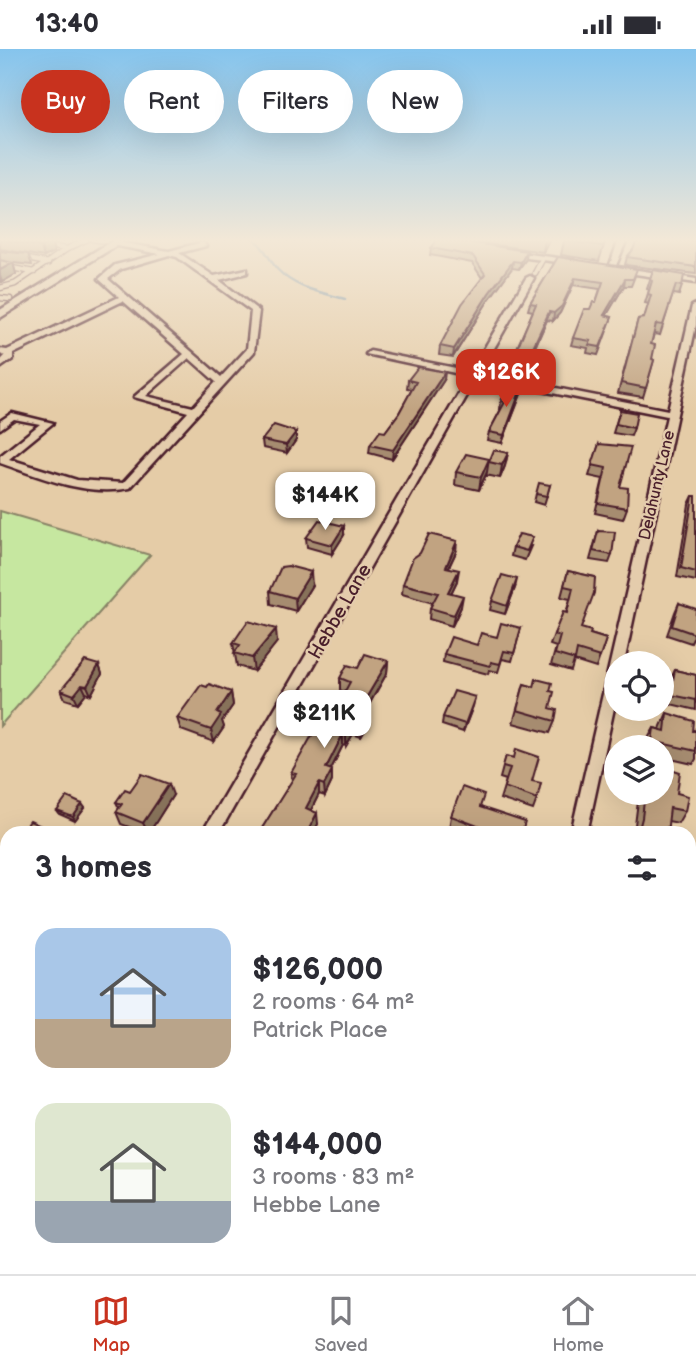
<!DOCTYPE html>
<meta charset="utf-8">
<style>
:root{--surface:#fff;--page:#f2f2f3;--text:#2b2b33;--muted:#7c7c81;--line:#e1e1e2;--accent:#c8321e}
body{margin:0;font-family:"Balsamiq Sans",sans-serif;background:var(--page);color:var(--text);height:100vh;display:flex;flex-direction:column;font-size:26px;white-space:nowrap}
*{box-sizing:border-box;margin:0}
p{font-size:23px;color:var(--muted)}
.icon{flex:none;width:38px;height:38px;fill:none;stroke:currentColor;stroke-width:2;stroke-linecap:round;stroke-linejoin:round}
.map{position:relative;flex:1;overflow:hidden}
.side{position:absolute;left:0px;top:777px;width:696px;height:448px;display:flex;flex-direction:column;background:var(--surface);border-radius:21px 21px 0 0;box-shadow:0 7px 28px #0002}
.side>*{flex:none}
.guide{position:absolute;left:21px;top:21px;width:654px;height:63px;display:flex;gap:14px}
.fabs{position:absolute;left:604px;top:602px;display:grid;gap:14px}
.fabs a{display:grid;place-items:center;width:70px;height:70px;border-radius:50%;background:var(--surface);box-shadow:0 7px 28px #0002;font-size:35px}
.price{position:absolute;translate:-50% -60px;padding:0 16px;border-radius:14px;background:#fff;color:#222;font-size:23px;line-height:46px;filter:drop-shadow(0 2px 4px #0008)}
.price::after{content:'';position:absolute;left:50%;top:42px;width:21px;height:16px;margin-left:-10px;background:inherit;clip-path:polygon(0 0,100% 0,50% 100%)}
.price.active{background:var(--accent);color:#fff}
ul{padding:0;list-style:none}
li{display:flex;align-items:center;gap:21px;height:175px;padding:0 35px}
li span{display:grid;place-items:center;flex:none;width:196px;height:140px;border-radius:21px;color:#555}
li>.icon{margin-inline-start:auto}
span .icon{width:84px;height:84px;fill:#fffc;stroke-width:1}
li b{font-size:30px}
h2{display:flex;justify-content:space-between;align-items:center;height:84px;padding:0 35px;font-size:30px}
.chip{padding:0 24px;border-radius:32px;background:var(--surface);box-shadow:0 7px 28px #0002;font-size:24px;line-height:63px}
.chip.active{background:var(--accent);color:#fff}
.status{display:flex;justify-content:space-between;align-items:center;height:49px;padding:0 35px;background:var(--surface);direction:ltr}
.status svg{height:19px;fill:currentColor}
.dock{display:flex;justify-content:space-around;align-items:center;height:98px;border-top:2px solid var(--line);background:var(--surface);font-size:19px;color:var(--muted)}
.dock a{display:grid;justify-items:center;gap:4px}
.dock .active{color:var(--accent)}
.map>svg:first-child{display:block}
</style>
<div class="status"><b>13:40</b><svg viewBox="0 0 49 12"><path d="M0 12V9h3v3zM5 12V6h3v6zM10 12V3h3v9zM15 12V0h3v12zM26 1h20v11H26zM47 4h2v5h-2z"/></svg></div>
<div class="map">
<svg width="696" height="1225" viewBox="0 0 696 1225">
<rect width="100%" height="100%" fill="#e5cca7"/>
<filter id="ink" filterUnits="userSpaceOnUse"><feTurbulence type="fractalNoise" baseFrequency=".0143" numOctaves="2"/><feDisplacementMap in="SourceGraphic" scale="14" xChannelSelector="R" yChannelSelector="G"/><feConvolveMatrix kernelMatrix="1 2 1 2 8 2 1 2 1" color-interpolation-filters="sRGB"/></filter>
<g filter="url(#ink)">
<path fill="#c6e7a0" stroke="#888366" stroke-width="2" d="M0,462L150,506L0,677Z"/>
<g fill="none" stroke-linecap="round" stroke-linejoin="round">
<path stroke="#7590a4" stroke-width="2.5" d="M254,190C268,202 269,211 278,221C296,240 321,243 345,250"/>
<g stroke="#4a1f2b" stroke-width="7">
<path id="service" d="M92,190L106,192
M45,197L67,200L87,190
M22,209L48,214
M0,217L34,223
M535,224L543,209
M0,239L15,235L67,200
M0,249L10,250"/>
</g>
<g stroke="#4a1f2b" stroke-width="5">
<path id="minor" d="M619,190H627L615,219L608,221Z
M112,192L169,202L203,193L206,197L179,204L214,227L247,220V224L219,231L259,262L254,303L130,439C86,448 41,428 0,414V407L40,375L14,370L0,380V372L12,364L53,374L9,410L77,431L123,434L188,363L134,348L184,305L123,252L13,305V310L0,319V312L5,307L0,305V300L7,301L119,248L99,230L115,216L160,205L112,196ZM169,206L177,208L251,262L247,300L221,328L108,230L121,220ZM189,309L216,333L193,358L146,347Z
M507,202L573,211L577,213L573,215L504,206V202Z
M618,218L696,230V234L615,222L614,220Z
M530,227L534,229L480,324L668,361L692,257L696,255V276L624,614H616V650L587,784H571L667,367L477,329L219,784H202L469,327L366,305L370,302L471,322L526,229Z
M7,1118V1149L0,1152V1121Z
M690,1153L696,1156V1180L690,1177Z
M471,1218H495L493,1225H469Z"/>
</g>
<g stroke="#4a1f2b" stroke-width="5">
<path id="secondary" d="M115,190H127L0,269V261Z"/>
</g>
<use href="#service" stroke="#e4ccac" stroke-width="4.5"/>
<use href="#minor" fill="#e4ccac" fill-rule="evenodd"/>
<use href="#secondary" fill="#e4ccac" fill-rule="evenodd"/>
</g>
<path fill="#a68c6f" stroke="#4a1f2b" stroke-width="2" d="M0,190L51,192L54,203L44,208L28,205L32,216L13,214L16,225L2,233H0Z
M458,190H550L543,203Z
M606,190L599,212L561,206L564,192Z
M696,192V225L625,216L627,208L633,201Z
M431,199L526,210L519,220L512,219L488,252L453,308L439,306L440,297L482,229L472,214L430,206Z
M558,208L635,227L631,237H624L606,267L612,268L598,306L587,304L588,299L571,296L573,289L590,260L596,253L600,240L573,236L560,264L553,272L547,271L527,316L512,313L514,306L533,262L528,261L530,254Z
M653,221L682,237L679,246L673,245L660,286L654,285L651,295L652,310L654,311L643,348L618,344L638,270L644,269L649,255L645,254L649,241L647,240Z
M408,331H444L392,410L369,404L370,396L385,383L399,364L412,340L407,339Z
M521,345L502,394L487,391L489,383L501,360H500L501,352Z
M620,361L634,379L631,387L613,384Z
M296,383V391L287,404L263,399L262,391Z
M599,395L620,438L627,459L623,470L595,464L603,430L589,427Z
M508,404L505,417L500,429L486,426L487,423L479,441L455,436L456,423Z
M550,436L544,456L534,453L536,445Z
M343,443L365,446L352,465L330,460V451Z
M693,447H696V532L677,528L689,455Z
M598,482L612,506L609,514L590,511Z
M344,486L332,505L307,498L306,489Z
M531,497L525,511L511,507L513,498Z
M456,503L449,518L457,532L451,544L461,558L452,577L429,570L430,559L433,554L402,545L403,535Z
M568,522L595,528L581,579L590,585L606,590L596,619L574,612L571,622L551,616L556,598L550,596L554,585L566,564L570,550L561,548Z
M312,536L296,562L271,555L270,542Z
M515,539L505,565L490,561L492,552Z
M679,554L695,585L691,594L667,586L675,563Z
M521,579L512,612L502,610L498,623L489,621L488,625L443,613L444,605L477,596Z
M277,593L254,622L237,617L233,594Z
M388,612L387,624L365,663L368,664V676L361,688L353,685L346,697L343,696L331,720L332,732L325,747L319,745L311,761L318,775L313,784H259L292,732L291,724L332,666L344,643L340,641V629L358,619Z
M99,616L102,625L91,646L86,644L78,654L65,650L61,641Z
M675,621L696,626V661L662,653V629L670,631Z
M524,635L550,642V659L555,672L550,684L513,674Z
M207,638L231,643L233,656L222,672L224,678L214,693L181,681L177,669Z
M475,648L473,657L463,683L442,676L443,668Z
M667,664L696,682V710L693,715L662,708V698H646L647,691L654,679L660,680L661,677Z
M506,707L514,709L532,732L537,750L533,761L500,750L506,731L500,729Z
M130,742L173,746L149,784H145L121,775L116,763L119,759L116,753Z
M639,744H677L685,762L678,774L668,772L667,784H634Z
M82,755L85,759L75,772L59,765L57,762Z
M481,758L522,784H463L449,779L451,767Z
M0,809L7,811V863L0,860V830L3,825L0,824Z
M690,861L696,864V889L692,893L690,891Z"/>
<path fill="#87725a" stroke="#4a1f2b" stroke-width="2" d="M545,190H550L543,203Z
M51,192L54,203L44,208L41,198Z
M527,202L526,210L519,220L521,213Z
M513,212L512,219L488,252L453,308L454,300L489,244Z
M13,214L16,225L2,233L0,227V221Z
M575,229L573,236L560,264L553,272L554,264Z
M625,230L624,237L602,274L604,266Z
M549,263L547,271L527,316L528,309Z
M445,323L444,331L392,410L393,401Z
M522,337L521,345L502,394L504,386Z
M296,383V391L287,404L286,396Z
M508,404L505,417L500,429L502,416Z
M489,410L487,423L479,441L481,428Z
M365,437V446L352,465V457Z
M344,477V486L332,505V496Z
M457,492L456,503L444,528L446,518Z
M459,521L457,532L447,553L448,543Z
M311,523L312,536L296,562L295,549Z
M517,530L515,539L505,565L507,557Z
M463,547L461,558L452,577L454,566Z
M276,580L277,593L254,622L252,609Z
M388,612L387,624L359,673V661Z
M99,616L102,625L91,646L87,637Z
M82,636L86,644L78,654L74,646Z
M231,643L233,656L222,672L224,678L214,693L211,681L217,664Z
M475,648L473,657L463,683L465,675Z
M368,664V676L361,688L362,677Z
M353,674V685L346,697V686Z
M343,685V696L326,730V719Z
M332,721V732L325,747L324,736Z
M319,734V745L307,769L306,759Z
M169,735L173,746L149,784H148L143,774Z
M82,755L85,759L75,772L73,768Z
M317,764L318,775L313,784H307Z
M43,778L46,782L44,784H39Z
M7,968V990L0,1001V978Z
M63,1218H73L72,1220L66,1222L65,1225H54L57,1221Z"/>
<path fill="#c1a381" stroke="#4a1f2b" stroke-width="2" d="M0,190H41L51,192L41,198Z
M438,190H448L527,202L521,213L513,212L489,244L454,300L440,297L462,255L485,225L473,207L431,199Z
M565,190H606L603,197L564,192Z
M637,190H678L696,192V218L627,208L633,201Z
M0,200L28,205L0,202Z
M558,208L637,220L633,230H625L604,266L612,268L600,298L589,296L591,292L573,289L584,260H590L593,253H596L603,233L575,229L562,257L554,264L549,263L528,309L514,306L536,255L530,254Z
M0,211L13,214L0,221Z
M653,221L684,226L682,237L676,236L663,276L656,275L651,295L655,296L652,310L654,311L646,339L621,334L638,270L644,269L651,246L648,245L652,232L650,231Z
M418,318L445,323L393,401L370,396L380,382L385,383L399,364L416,333L408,331Z
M509,334L522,337L504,386L489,383L505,353L501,352Z
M620,361L637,364L634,379L616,375Z
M274,376L296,383L286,396L262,391Z
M599,395L631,398L620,438L628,439L627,459L598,454L606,419L592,416Z
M494,401L508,404L502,416L489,413Z
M466,405L489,410L481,428L456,423Z
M350,433L365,437L352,457L330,451L336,442L343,443Z
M539,434L550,436L547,447L536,445Z
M693,447H696V523L681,519Z
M319,471L344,477L332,496L306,489Z
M598,482L615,483L612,506L593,502Z
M429,485L457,492L446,518L459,521L448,543L463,547L454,566L430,559L438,544L403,535L413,509L420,504Z
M519,485L533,488L527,502L513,498Z
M288,517L311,523L295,549L270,542L281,518Z
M568,522L595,528L594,544L581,579L591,582L590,585L606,590L600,608L577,601L575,611L555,605L560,587L554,585L563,563L567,564L573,539L564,537Z
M502,526L517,530L507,557L492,552Z
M679,554L696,560L695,585L672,577Z
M248,572L276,580L252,609L234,604L240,596L233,594Z
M501,574L521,579L514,604L504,602L500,615L491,613L490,617L444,605L451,588L477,596L481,584L497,588Z
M365,605L388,612L359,661L368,664L362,677L353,674L346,686L343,685L326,719L332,721L324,736L319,734L306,759L317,764L307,784H259L296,725L291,724L325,663L332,666L350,633L340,629L347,616L358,619Z
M85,612L99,616L87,637L82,636L74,646L61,641Z
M675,621L696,626V651L662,644V628L673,631Z
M536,630L552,634L550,642L554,643L550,659L557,661L555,672L517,661L524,635L534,638Z
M209,635L231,643L217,664L221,666L211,681L177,669L201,636L207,638Z
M454,642L475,648L465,675L443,668Z
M667,664L694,672L693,682H696V702L652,692L654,679L665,682Z
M516,700L539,708L532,732L541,734L537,750L504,738L510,719L503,717L506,707L514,709Z
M662,717L680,723L677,744L688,747L685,762L670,759L667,784H638L642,769L645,744H662Z
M142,725L169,735L143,774L116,763L122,755L116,753L125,740L130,742Z
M462,738L484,746L480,758L525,773L522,784H482L483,779L451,767Z
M67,748L82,755L73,768L57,762Z
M30,772L43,778L39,784H21Z
M0,809L7,811V816L2,822L0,821Z
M6,822L7,823V857L0,854V830Z
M690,861L696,864V885L690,882Z
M0,940L7,943V968L0,978Z
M23,1218H63L57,1221L54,1225H20Z
M307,1218H320L333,1225H305Z"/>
</g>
<linearGradient id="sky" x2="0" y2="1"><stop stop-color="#85c4ed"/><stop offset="0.53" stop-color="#f3e8d7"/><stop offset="1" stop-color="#f3e8d7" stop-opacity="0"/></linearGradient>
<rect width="696" height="361" fill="url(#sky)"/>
<g text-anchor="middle" stroke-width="5" stroke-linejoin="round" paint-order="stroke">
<g font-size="16" fill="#4a1f2b" stroke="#e4ccac">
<text transform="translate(656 436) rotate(-77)" y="6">Delahunty Lane</text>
</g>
<g font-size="19" fill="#4a1f2b" stroke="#e4ccac">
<text transform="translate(339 562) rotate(-60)" y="7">Hebbe Lane</text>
</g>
</g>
</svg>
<div class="fabs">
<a><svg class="icon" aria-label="locate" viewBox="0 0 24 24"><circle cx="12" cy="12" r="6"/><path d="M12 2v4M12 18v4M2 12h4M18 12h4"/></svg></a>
<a><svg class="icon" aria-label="layers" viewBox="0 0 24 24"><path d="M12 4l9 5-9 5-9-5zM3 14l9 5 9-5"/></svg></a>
</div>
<b class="price active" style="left:506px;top:360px">$126K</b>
<b class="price" style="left:325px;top:483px">$144K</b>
<b class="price" style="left:324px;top:701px">$211K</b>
<div class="guide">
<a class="chip active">Buy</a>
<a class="chip">Rent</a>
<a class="chip">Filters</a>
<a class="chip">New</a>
</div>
<section class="side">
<h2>3 homes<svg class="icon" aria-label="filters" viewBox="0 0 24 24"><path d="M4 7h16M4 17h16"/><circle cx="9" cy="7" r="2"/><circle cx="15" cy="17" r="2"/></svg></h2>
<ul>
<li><span style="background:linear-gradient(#a9c7e8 65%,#b9a48a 0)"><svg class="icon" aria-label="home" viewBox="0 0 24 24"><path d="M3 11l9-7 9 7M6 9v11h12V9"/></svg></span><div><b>$126,000</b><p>2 rooms · 64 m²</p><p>Patrick Place</p></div></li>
<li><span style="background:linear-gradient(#dfe7d0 70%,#9aa5b1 0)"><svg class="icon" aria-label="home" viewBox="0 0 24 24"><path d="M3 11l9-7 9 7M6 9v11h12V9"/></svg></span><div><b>$144,000</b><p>3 rooms · 83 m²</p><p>Hebbe Lane</p></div></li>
</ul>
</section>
</div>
<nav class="dock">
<a class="active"><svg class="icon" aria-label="map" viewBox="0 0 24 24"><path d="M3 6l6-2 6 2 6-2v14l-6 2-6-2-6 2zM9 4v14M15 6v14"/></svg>Map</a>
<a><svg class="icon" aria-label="saved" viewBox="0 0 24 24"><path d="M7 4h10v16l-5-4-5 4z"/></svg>Saved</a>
<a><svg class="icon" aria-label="home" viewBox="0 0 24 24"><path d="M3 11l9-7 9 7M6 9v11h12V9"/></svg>Home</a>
</nav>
